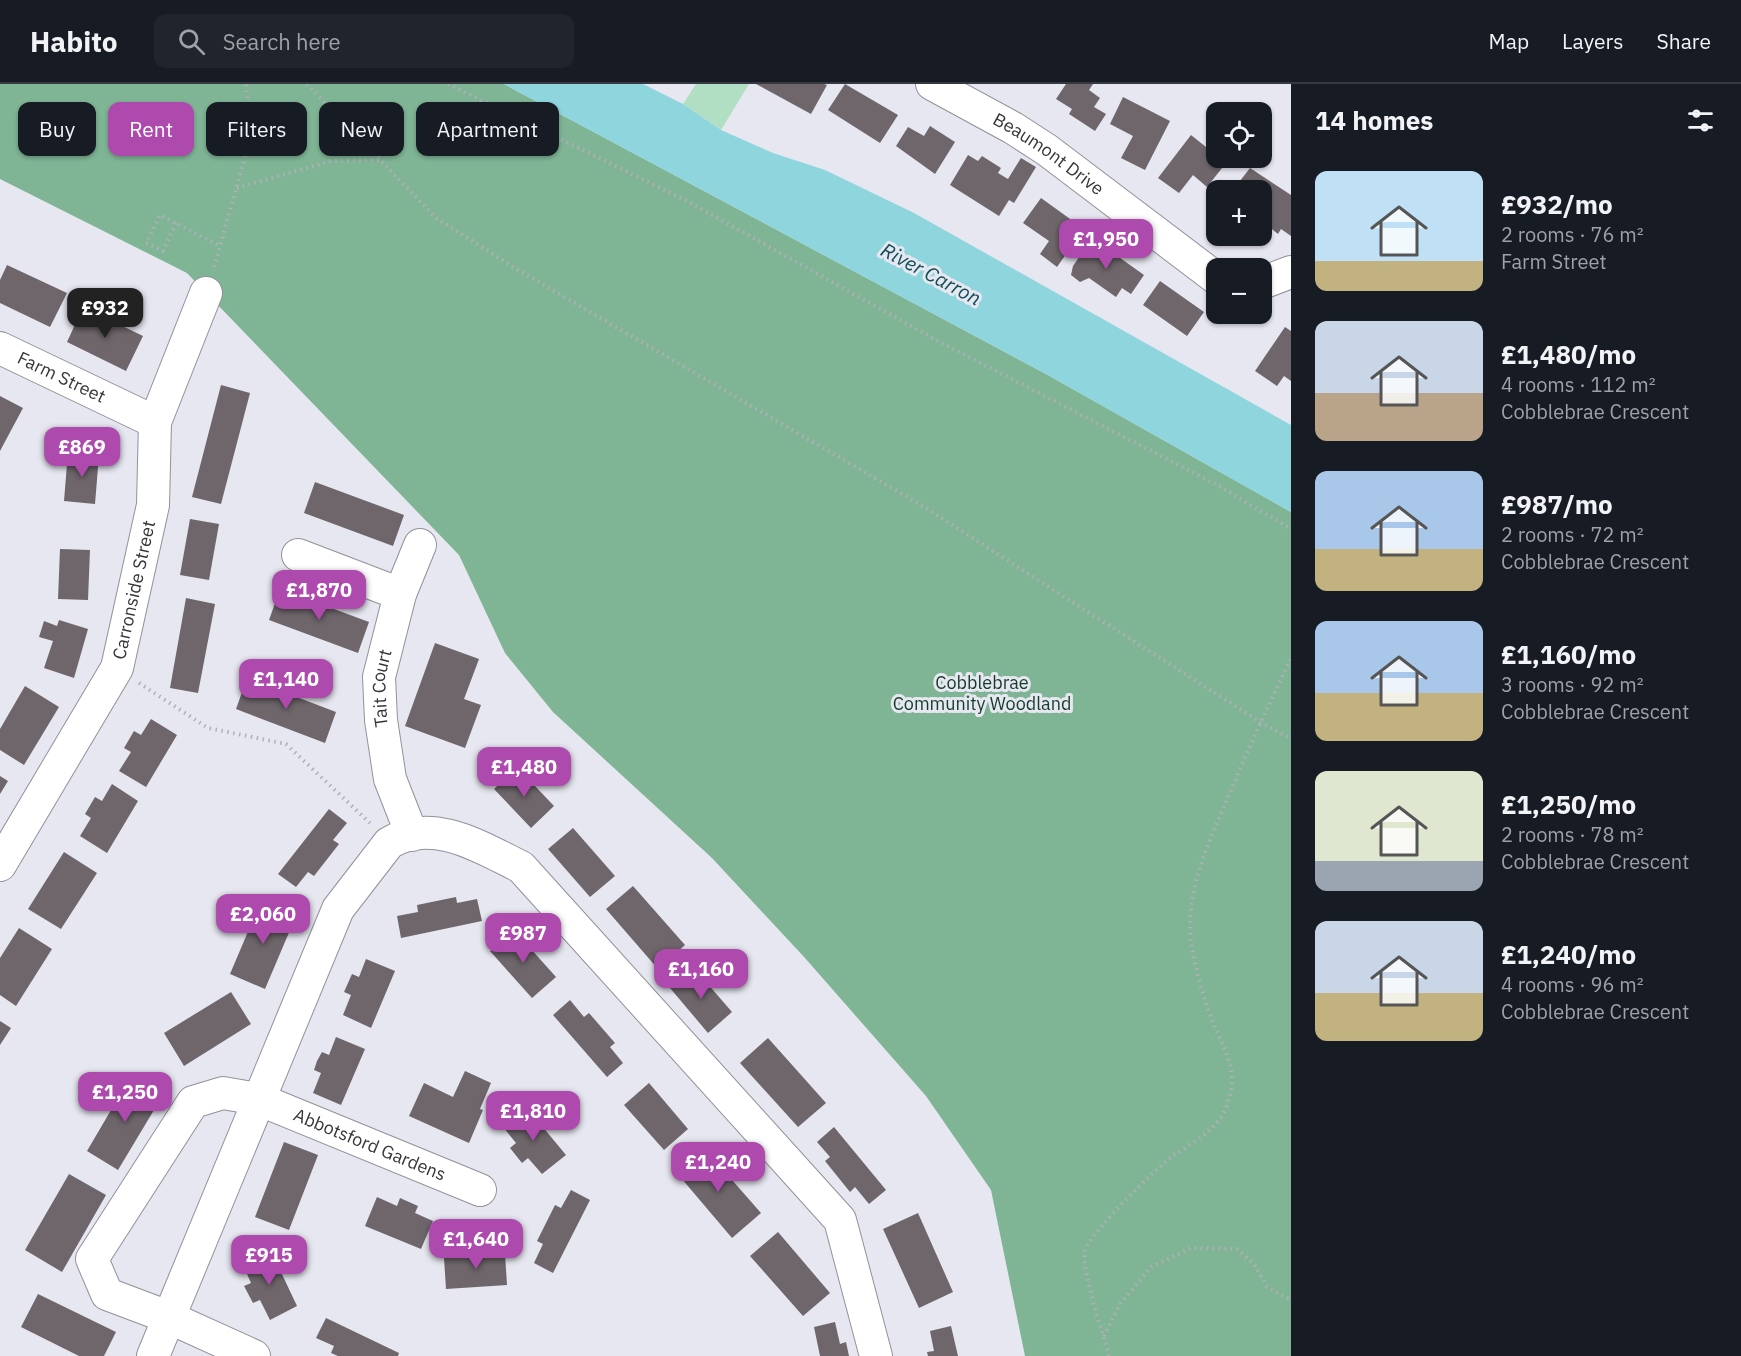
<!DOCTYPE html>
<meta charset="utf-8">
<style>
:root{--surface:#171b24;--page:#20242c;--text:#f1f3f6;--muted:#9ea1a6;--line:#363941;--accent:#ae49ae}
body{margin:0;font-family:"IBM Plex Sans",sans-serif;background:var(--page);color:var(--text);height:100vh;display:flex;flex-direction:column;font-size:22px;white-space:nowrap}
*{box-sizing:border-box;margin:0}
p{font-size:20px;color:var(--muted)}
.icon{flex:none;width:33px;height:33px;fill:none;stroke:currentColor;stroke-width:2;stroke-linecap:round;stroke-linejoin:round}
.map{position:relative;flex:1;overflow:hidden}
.panel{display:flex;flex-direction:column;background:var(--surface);width:450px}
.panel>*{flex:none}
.hud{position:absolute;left:18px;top:18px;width:570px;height:54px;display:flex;gap:12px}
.controls{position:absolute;left:1206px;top:18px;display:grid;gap:12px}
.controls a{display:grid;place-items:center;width:66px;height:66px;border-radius:12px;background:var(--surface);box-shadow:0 2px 4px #0004;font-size:30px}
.price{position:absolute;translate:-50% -51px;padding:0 14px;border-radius:12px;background:var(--accent);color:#fff;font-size:20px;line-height:39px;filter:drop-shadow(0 2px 3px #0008)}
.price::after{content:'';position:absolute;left:50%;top:36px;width:18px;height:14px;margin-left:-9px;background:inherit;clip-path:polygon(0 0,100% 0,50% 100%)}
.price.active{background:#222;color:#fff}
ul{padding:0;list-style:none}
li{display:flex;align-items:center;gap:18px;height:150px;padding:0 24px}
li span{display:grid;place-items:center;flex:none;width:168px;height:120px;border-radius:12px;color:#555}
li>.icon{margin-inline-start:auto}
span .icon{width:72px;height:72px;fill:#fffc;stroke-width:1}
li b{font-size:26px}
h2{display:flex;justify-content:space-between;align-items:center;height:72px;padding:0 24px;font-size:26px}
.chip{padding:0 21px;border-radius:12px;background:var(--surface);box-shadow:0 2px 4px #0004;font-size:21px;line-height:54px}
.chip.active{background:var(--accent);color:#fff}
header{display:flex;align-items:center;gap:36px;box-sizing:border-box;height:84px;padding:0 30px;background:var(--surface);border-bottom:2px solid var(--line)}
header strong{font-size:28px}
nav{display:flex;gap:33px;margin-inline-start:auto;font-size:21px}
.search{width:420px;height:54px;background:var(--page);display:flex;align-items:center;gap:15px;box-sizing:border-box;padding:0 21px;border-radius:12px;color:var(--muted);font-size:22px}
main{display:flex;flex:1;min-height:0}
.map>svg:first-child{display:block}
</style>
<header>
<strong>Habito</strong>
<div class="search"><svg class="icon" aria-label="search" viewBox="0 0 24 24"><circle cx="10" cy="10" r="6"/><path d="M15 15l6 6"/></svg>Search here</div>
<nav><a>Map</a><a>Layers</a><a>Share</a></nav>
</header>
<main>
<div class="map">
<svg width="1291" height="1272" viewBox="0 0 1291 1272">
<rect width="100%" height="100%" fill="#e6e7f0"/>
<path fill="#b0dfc3" d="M696,0H749L721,46L683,20Z"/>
<path fill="#7fb495" d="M0,0H504L1046,290L1291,428V1272H1025L991,1106L926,1012L805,874L712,774L553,628L505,569L459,471L187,189L0,95Z"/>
<path fill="#8fd5dd" d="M504,0H643L683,20L721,46L773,69L825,86L914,129L1291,341V428L1046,290Z"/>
<path fill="#6e666b" d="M756,0H824L827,1L811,30Z
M845,0L898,31L880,59L828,26Z
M1066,0H1093L1089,6L1100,14L1094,23L1106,30L1095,47L1069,30L1072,25L1056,15Z
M1123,13L1170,37L1145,86L1121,74L1133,52L1110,40Z
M930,42L955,58L935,90L896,62L908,43L924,52Z
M1191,51L1226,79L1207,103L1193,91L1179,109L1158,94Z
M968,71L978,77L982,72L1001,84L998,89L1008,95L1021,74L1036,83L1014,119L1009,116L999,132L950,101Z
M1250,84L1291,111V152L1281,145L1278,150L1262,137V106H1233Z
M1041,114L1084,145L1057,183L1040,170L1049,157L1023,139Z
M1092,154L1144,191L1131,210L1122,204L1116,213L1089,194L1080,198L1071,191L1073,182Z
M7,181L67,209L50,243L0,219V196Z
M1160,197L1204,228L1187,252L1143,221Z
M83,223L143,252L126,287L67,258Z
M1285,243L1291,247V297L1284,292L1277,302L1255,287Z
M221,301L250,309L221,420L192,413Z
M0,312L23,324L0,367Z
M68,368L99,371L95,420L64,417Z
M315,398L404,431L393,462L304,429Z
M190,435L219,440L209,496L180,491Z
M60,465L90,466L88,516L58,515Z
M280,505L369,538L358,569L269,536Z
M186,514L215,520L198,609L170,604Z
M59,536L88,545L74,594L44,584L53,557L39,553L44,537L57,542Z
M435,559L479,575L464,615L481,621L465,664L405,642Z
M247,594L336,628L325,659L236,625Z
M25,602L59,623L24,681L0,666V645Z
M151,635L177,651L146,703L119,687L131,668L124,664L134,647L141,651Z
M517,683L554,722L531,744L494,705Z
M0,692L8,697L0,710Z
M112,700L138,717L107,769L80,752L91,734L85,730L95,713L102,717Z
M329,725L347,739L333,756L339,760L314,792L308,788L296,803L278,790Z
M573,744L615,792L590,813L548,765Z
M64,768L97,789L61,845L28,825Z
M633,802L685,861L658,885L606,825Z
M456,813L457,819L477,815L482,837L401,854L397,832L418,828L417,821Z
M261,817L296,832L265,905L230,890Z
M19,844L52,865L16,922L0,911V874Z
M514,846L556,893L532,914L490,867Z
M366,875L395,887L371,944L343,931L351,911L344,908L352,890L359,893Z
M694,884L732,928L708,949L670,904Z
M231,908L251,940L184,982L164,949Z
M570,916L584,933L589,929L615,959L610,963L623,979L607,993L553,931Z
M0,937L11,944L0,961Z
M336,953L365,965L341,1021L313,1009L321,989L314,986L317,977L322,968L329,971Z
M768,954L826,1019L798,1043L740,979Z
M465,987L491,999L480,1025L483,1026L469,1059L409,1032L424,999L453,1013Z
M131,992L163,1011L118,1086L87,1067Z
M649,999L688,1045L664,1066L624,1021Z
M527,1024L566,1071L542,1090L528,1074L522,1079L510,1064L516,1059L503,1043Z
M834,1043L886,1106L869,1120L855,1103L850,1108L825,1077L830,1073L817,1058Z
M284,1058L318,1071L289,1146L255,1133Z
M704,1064L761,1129L732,1154L676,1088Z
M69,1090L106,1111L62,1188L25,1166Z
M571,1106L590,1116L553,1189L534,1179L543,1160L537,1157L555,1121L561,1124Z
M377,1113L397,1122L400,1114L418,1122L415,1129L433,1137L421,1165L365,1142Z
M918,1129L953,1208L919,1224L883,1145Z
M778,1148L830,1209L803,1232L750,1172Z
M484,1163L485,1171L505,1170L507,1201L446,1205L444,1174L466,1173L465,1165Z
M271,1167L297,1222L270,1236L260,1216L253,1219L244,1202L251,1199L243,1181Z
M38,1210L116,1248L104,1272H79L21,1243Z
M326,1234L399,1269L398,1272H338L331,1269L334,1262L316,1254Z
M835,1238L840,1260L846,1258L849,1272H820L814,1243Z
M951,1242L958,1272H928L927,1268L934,1267L930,1247Z"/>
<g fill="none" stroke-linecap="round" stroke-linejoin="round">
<g stroke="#91919a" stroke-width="34">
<g id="minor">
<path id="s1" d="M932,0L1013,44L1047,66L1216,194"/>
<path d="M1262,199L1291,188"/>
<path id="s2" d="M0,264L155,338"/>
<path d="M298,471L400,510"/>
<path id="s3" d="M412,751L390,695L381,636L379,593L400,510L420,461"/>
<path id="s4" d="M0,781L117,584L153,421L155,338L206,209"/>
<path d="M153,1272L338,825L389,759C432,732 482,764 521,783L840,1136L876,1272"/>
<path id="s5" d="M254,1272L168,1233L107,1210L92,1175L193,1018L223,1009L258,1015L480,1106"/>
</g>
</g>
<path stroke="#b0b1b8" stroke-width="4" stroke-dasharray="1.5 4.5" stroke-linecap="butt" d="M307,0L436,134L518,186L921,421L1260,638L1291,655
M448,0L687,117L936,256L1217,401L1291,445
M237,104L331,77L382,76
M176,139L163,167L146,159L160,131L220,162
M214,183L250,55L246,0
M139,599L208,644L286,660L370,739
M1104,1252L1120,1220L1151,1183L1191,1164L1237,1165L1254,1180L1267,1203L1291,1216
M1109,1272C1104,1253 1080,1182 1085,1166C1091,1148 1157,1083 1174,1071C1191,1060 1217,1045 1225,1026C1240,990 1228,973 1214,941C1204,916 1195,884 1191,858C1185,804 1211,754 1231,706C1250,661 1270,618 1291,574"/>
<use href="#minor" stroke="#fff" stroke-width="32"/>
</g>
<g text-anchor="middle" stroke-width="6" stroke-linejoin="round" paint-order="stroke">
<g font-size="18" fill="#353639" stroke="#e6e7f0">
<text dy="6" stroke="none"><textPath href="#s1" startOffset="136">Beaumont Drive</textPath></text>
<text dy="6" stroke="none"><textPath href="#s2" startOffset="68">Farm Street</textPath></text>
<text dy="6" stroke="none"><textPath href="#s4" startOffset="309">Carronside Street</textPath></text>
<text dy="6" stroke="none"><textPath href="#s3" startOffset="152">Tait Court</textPath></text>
<text dy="6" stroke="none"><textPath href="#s5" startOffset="572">Abbotsford Gardens</textPath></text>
</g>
<g font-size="18" fill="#133d28" stroke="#e6e7f0">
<text x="982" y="605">Cobblebrae<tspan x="982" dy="21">Community Woodland</tspan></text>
</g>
<g font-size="20" font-style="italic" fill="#104e55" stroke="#e6e7f0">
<text transform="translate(931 190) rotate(28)" y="7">River Carron</text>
</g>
</g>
</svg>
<div class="controls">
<a><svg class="icon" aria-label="locate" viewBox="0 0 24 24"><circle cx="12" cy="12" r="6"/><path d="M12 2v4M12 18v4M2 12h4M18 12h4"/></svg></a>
<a>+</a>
<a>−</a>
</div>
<b class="price" style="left:1106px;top:186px">£1,950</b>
<b class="price active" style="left:105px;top:255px">£932</b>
<b class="price" style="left:82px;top:394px">£869</b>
<b class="price" style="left:319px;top:537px">£1,870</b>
<b class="price" style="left:286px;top:626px">£1,140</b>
<b class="price" style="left:524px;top:714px">£1,480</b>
<b class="price" style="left:263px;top:861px">£2,060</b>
<b class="price" style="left:523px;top:880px">£987</b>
<b class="price" style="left:701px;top:916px">£1,160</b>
<b class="price" style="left:125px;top:1039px">£1,250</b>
<b class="price" style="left:533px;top:1058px">£1,810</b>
<b class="price" style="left:718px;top:1109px">£1,240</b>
<b class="price" style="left:476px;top:1186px">£1,640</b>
<b class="price" style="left:269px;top:1202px">£915</b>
<div class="hud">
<a class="chip">Buy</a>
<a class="chip active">Rent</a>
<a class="chip">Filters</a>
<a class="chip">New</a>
<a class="chip">Apartment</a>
</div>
</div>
<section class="panel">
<h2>14 homes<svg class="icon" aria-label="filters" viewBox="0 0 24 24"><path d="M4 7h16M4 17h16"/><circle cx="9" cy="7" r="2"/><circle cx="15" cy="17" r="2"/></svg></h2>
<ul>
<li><span style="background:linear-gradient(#bfe0f5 75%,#c2b280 0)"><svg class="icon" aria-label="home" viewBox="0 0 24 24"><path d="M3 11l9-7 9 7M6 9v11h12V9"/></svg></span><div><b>£932/mo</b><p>2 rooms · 76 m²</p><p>Farm Street</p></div></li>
<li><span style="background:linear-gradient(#c9d6e8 60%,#b9a48a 0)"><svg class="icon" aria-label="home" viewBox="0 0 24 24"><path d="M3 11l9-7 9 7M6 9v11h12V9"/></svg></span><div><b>£1,480/mo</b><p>4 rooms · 112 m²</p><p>Cobblebrae Crescent</p></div></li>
<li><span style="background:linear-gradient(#a9c7e8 65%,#c2b280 0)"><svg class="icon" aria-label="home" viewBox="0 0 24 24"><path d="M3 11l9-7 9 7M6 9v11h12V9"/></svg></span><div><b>£987/mo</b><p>2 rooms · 72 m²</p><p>Cobblebrae Crescent</p></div></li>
<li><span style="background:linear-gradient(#a9c7e8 60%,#c2b280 0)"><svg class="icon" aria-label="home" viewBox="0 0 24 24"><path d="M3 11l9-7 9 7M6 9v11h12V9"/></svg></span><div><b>£1,160/mo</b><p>3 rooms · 92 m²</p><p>Cobblebrae Crescent</p></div></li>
<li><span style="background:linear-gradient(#dfe7d0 75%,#9aa5b1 0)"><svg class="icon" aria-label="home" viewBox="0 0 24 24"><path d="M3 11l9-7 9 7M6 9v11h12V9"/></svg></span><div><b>£1,250/mo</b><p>2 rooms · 78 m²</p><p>Cobblebrae Crescent</p></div></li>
<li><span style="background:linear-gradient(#c9d6e8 60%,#c2b280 0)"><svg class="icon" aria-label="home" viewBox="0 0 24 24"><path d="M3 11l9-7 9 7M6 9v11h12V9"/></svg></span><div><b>£1,240/mo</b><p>4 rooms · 96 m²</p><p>Cobblebrae Crescent</p></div></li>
</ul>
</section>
</main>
